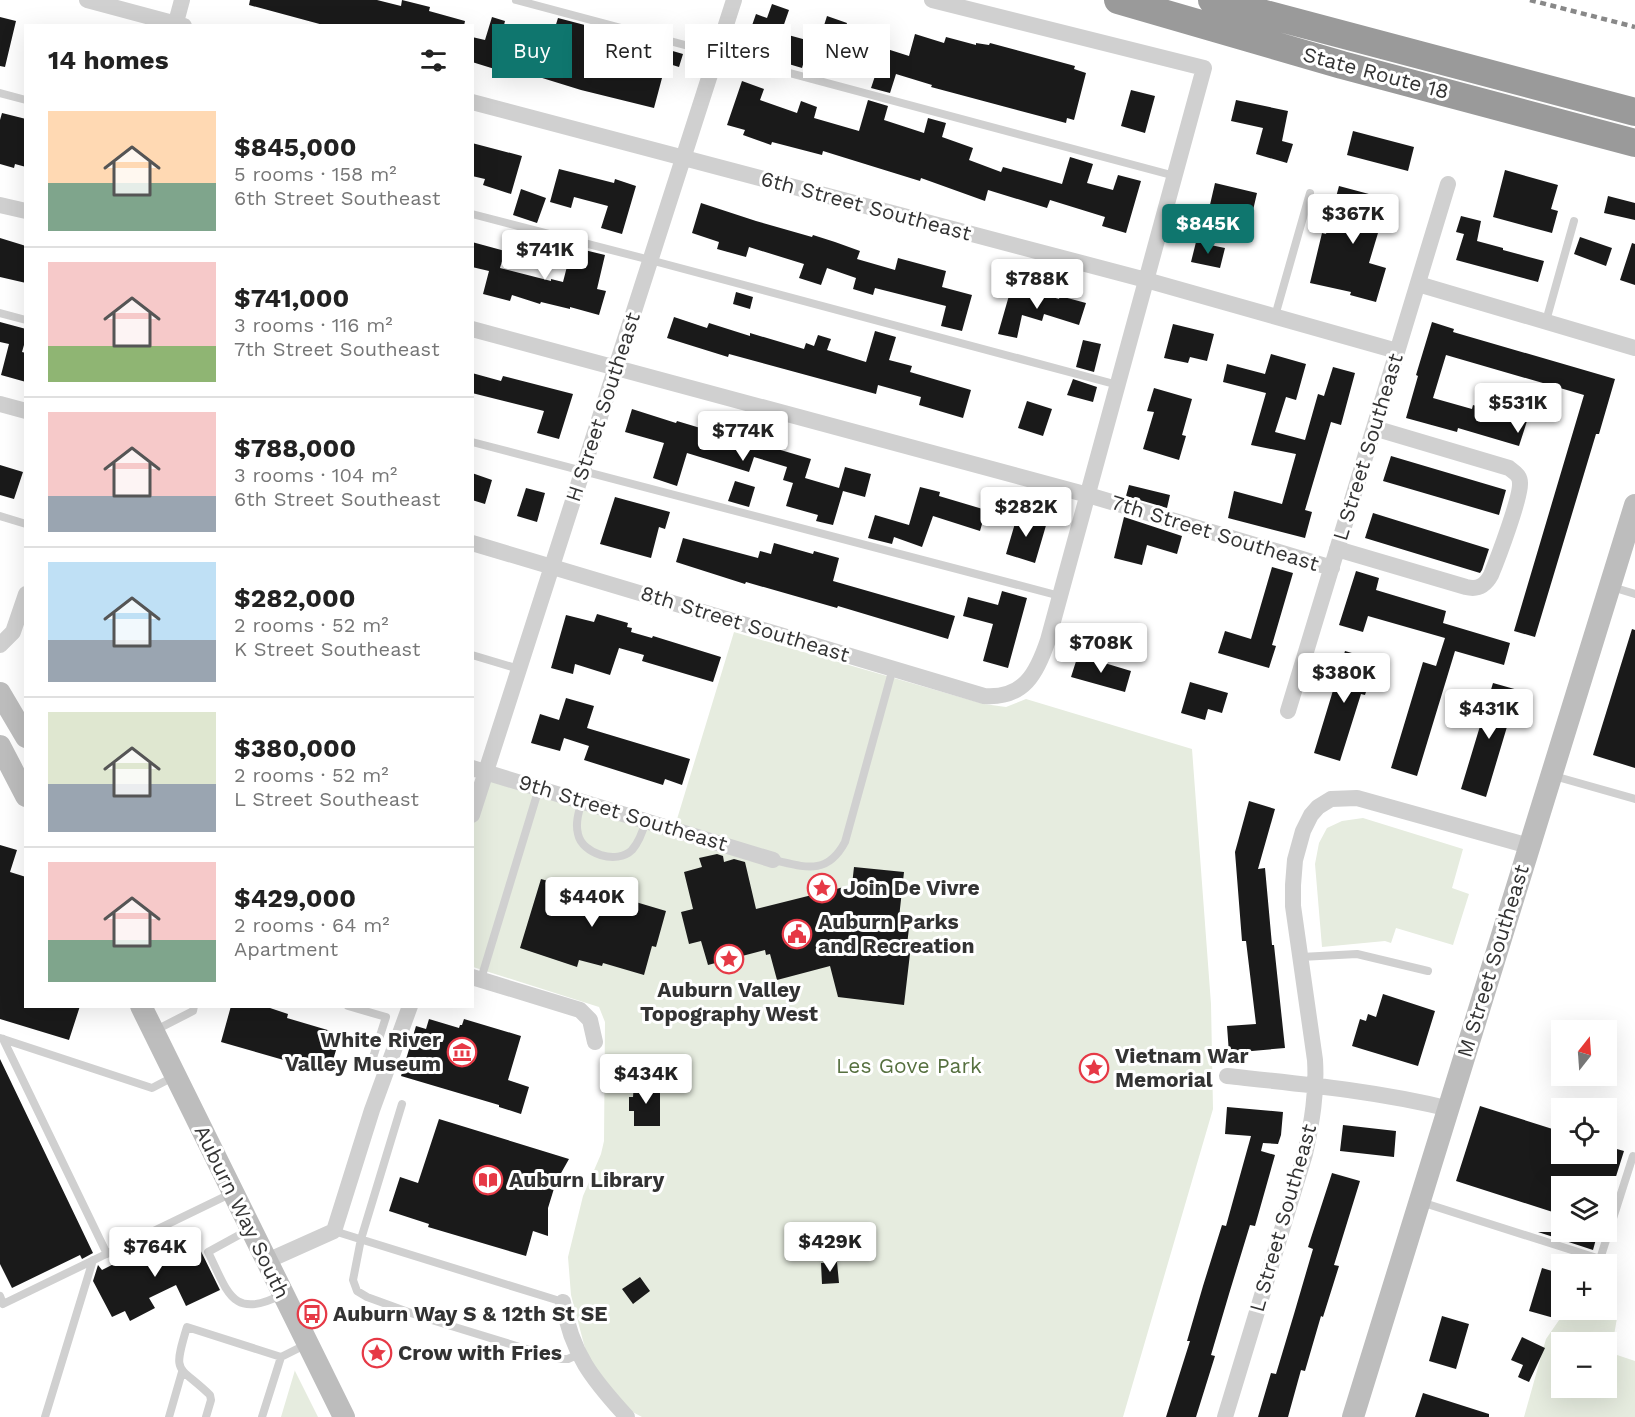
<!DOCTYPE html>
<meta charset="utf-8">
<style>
:root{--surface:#fff;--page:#f2f2f2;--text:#222;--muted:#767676;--line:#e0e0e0;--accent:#0f766e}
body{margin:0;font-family:"Work Sans",sans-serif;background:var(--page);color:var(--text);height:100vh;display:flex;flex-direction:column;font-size:22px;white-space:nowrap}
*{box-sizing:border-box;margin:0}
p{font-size:20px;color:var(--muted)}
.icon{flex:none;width:33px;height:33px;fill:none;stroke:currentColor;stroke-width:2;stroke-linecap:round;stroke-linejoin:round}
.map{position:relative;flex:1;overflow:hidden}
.details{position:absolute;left:24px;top:24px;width:450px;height:984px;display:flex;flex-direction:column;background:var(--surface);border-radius:0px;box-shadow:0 6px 24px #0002}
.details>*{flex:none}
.top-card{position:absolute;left:492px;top:24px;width:570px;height:54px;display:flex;gap:12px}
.needle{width:39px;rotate:17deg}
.tools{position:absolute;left:1551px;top:1020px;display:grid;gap:12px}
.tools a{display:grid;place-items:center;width:66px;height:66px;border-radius:0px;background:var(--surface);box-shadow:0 6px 24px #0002;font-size:30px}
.price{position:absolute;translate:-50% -51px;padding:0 14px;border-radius:6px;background:#fff;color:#222;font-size:20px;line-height:39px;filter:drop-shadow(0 2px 3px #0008)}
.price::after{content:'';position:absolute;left:50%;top:36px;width:18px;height:14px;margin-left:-9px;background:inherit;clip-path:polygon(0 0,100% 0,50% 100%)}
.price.active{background:var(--accent);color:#fff}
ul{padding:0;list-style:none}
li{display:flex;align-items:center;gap:18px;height:150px;padding:0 24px}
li+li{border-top:2px solid var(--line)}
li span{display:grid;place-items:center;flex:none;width:168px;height:120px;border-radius:0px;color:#555}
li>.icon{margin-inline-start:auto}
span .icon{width:72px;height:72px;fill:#fffc;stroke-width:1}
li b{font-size:26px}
h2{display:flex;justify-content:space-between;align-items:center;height:72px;padding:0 24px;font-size:26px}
.pill{padding:0 21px;border-radius:0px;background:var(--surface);box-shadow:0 6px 24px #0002;font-size:21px;line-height:54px}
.pill.active{background:var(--accent);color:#fff}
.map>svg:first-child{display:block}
</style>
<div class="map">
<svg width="1635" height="1417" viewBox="0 0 1635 1417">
<rect width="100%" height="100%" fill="#fff"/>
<path fill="#e6ecdf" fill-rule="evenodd" d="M734,632L984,704L1006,707L1026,699L1192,749L1211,1004L1213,1109L1123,1417H642L627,1409L594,1369L586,1352L571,1295L568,1257L583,1196L601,1154L604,1141L605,1022L599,1007L473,967V815L486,772L674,829Z
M1363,818L1463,849L1452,888L1469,894L1453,945L1396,928L1391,943L1385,941L1322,947L1315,864L1319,843L1327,828L1342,821Z
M1566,1310L1617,1318L1611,1353L1635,1361V1417H1524L1546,1339ZM1562,1342H1606V1388H1562Z
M295,1370V1371L318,1417H281Z"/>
<path fill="#1a1a1a" d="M250,0H377L401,6L402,0L430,7L429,11L465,21L464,26H327L249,5Z
M772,4L789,10L781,33L810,41L802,68L772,59L771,62L742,54L756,14L767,18Z
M827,16L847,23L840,45L820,38Z
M0,17L16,21L5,67L0,66Z
M492,17L505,21L501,37L548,50L558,18L600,29L593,52L646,66L652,45L683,54L679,67L666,63L654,108L581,90L526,73L524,78L472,62V37L485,40Z
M915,34L944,43L946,37L976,45V43L989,45L990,43L1075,66L1074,69L1086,73L1074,120L1067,118L1066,123L931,87L932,85L896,74L890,93L871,88L875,76L853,69L862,41L909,56Z
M742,81L764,89L760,100L797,113L801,101L817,107L814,118L859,131L868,100L888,106L884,120L924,133L928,118L946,123L942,137L973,148L969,160L1001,172L1003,167L1062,184L1070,157L1093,164L1087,183L1113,190L1118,175L1141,181L1126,233L1102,226L1105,217L1050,200L1047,208L988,190L985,201L921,178L920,181L823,151L822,155L772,142L771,145L743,135L745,130L727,125Z
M1131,90L1155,96L1145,133L1121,126Z
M1236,100L1288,111L1282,141L1293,144L1287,163L1256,154L1263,128L1231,121Z
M2,113L26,119V167L15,164L14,168L0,164V120Z
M1353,131L1414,147L1408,171L1347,155Z
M472,143L522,156L511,194L483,185L485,179L472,176Z
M559,169L614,183L615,179L636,186L622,234L601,228L608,206L574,197L571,208L550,202Z
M1505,170L1558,185L1551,209L1558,211L1552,233L1493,217Z
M1215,183L1257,193L1251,219L1209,209Z
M1339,186L1395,201L1388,225L1381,223L1369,263L1386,268L1376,302L1350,295L1351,292L1310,283L1322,233L1326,234Z
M521,189L546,198L537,223L513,215Z
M1608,196L1635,203V220L1604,213Z
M701,203L756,221L812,237L813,235L835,242L860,251L857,259L895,270L898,258L946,271L942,287L972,295L962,331L941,326L946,306L875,288L873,295L853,289L856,278L827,268L821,285L799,278L804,264L749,247L746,257L717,249L719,242L692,233Z
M1461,216L1481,221L1477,241L1503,248V250L1544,261L1538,282L1456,260L1464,234L1456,232Z
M1580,237L1612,248L1606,266L1574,254Z
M0,238L26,246V283L0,277Z
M472,242L505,251L500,268L551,281V279L563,282L572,247L605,255L597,289L606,291L599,315L570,307V309L541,302L540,304L512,295L510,301L483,294L489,271L472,267Z
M1196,242L1225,248L1220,268L1191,262Z
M1632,243L1635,244V285L1620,280Z
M1012,285L1059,299L1060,296L1086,303L1079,325L1044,314L1042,321L1022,315L1017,338L998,334Z
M736,292L753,297L750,309L733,304Z
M674,317L707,328L709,323L750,336V333L804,349L806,343L814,346L818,335L831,339L827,350L866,362L875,331L896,337L889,360L912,366L910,372L971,390L963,418L919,405L921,397L878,385L876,394L729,354L728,357L667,338Z
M0,322L26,329V338L22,352L26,353V382L1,375L9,344L0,342Z
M1432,322L1454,329L1453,332L1615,379L1599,434H1596L1535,637L1514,631L1584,395L1446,355L1433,398L1472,409L1473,405L1527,421L1519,446L1458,428L1457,432L1406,418L1418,376L1416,375Z
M1173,324L1214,334L1207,361L1190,357L1188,363L1164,358Z
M1083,340L1101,344L1094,372L1076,367Z
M1271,354L1306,364L1296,400L1286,397L1275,432L1305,440L1318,394L1324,396L1333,367L1355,373L1341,425L1331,422L1305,510L1312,512L1305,538L1228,518L1234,491L1282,504L1296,454L1251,445L1266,393L1223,382L1227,364L1265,374Z
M472,373L501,381L503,376L573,394L559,439L537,433L544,411L472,393Z
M1073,379L1097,387L1093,402L1067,395Z
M1154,388L1192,399L1182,435L1186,436L1179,460L1143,449L1154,412L1147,411Z
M1027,401L1052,409L1043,436L1018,428Z
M632,409L676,423L677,421L717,433V431L811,459L805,478L839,488L845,467L871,474L865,497L843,491L833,525L816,521L818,515L786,506L793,483L783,480L787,467L754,457L749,472L687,453L677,486L653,478L664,443L625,432Z
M1391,456L1506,490L1499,515L1383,481Z
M0,465L23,472L14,499L0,495Z
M472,473L492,480L485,504L472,500Z
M735,481L755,487L749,507L728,501Z
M1129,485L1170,495L1167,508L1126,496Z
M920,487L940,492L939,496L986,510L980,531L933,516L922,547L894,537L892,544L868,538L875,515L909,525Z
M526,488L545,493L537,522L517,516Z
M615,497L670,512L665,529L659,527L651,558L600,544Z
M1018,513L1047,522L1035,563L1006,554Z
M1373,513L1489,549L1482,570L1480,573L1365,538Z
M1124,517L1182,536L1177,554L1147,545L1142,565L1114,558Z
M683,538L758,558L760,551L771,554L774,543L813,554L814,551L839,558L833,581L955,616L948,639L838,606L837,608L746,582L745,584L676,562Z
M1272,567L1293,573L1272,645L1276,646L1269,668L1218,653L1225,631L1251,639Z
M1356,571L1379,578L1376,590L1446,611L1443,623L1510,643L1504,665L1455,651L1417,776L1391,768L1423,662L1436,666L1445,638L1368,616L1363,632L1339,625Z
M1002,591L1027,598L1008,668L983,661L993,624L963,616L968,597L998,605Z
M597,614L628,623L627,627L632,628L631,632L652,638L653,636L721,657L713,682L642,661L644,655L619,648L610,675L575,664L573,674L551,668L566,615L594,622Z
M1632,629L1635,630V768L1593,755Z
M1345,651L1376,660L1365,695L1361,694L1340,761L1314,753Z
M1078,655L1131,671L1125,692L1071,677Z
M1190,682L1228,693L1222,713L1208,709L1205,720L1181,713Z
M1493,683L1518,690L1486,797L1461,789Z
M566,698L594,706L587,728L690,759L682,785L665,779L663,785L584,760L589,746L564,738L560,751L531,743L540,714L559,720Z
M1249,801L1275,809L1258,869L1265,868L1272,945H1274L1285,1048L1229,1053L1227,1026L1256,1024L1246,941H1242L1235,852Z
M0,845L17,850L10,872L26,877V1006H80L69,1040L0,1019Z
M717,854L723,856L724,862L734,859L745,862L756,909L852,885L854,867L904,872L898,927L909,928L907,945H911L904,1005L838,997L830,966L777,980L770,954L766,955L765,950L708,965L701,941L689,944L681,912L693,909L684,872L702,867L699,858Z
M541,879L580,890L582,886L666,911L656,947L652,946L644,975L603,963L602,966L579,960L577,967L520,948Z
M1383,994L1435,1011L1418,1066L1352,1046L1360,1019L1366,1021L1368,1014L1376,1017Z
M231,1006H264L288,1014L287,1018L341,1034L329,1073L221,1042Z
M429,1019L459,1028L460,1025H462L464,1019L521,1036L508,1080L529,1087L521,1114L499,1107V1105L401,1076L416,1026L426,1029Z
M0,1059L93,1253L82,1259L80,1255L12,1288L0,1264Z
M634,1084L660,1085V1126H634V1111H629V1097H633Z
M1480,1106L1562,1132V1154H1606V1146L1624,1151L1613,1186H1562V1215L1456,1181Z
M1227,1107L1283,1112L1281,1135L1278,1144L1263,1143L1261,1151L1275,1155L1255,1226L1250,1225L1229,1294L1211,1355L1215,1356L1196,1417H1166L1190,1341H1187L1203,1286L1222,1225L1226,1226L1251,1136L1225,1134Z
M439,1119L569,1159L556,1182L548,1208V1236L533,1231L526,1256L428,1227L429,1224L389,1211L400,1177L418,1183Z
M1343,1125L1396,1131L1394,1157L1340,1151Z
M1332,1173L1360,1181L1334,1265L1339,1266L1323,1317L1321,1316L1305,1371L1301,1370L1288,1417H1258L1271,1373L1276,1374L1294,1314L1313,1249L1308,1247Z
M1538,1232H1598L1593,1250Z
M192,1233L220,1290L186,1306L176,1285L149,1298L155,1308L130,1321L125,1311L112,1317L93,1281L98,1265L102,1270L153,1244L156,1251Z
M837,1262L839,1283L822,1284L821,1263Z
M1542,1268L1562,1274V1294L1554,1318L1529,1311Z
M640,1277L650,1291L633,1304L622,1289Z
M1442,1316L1469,1324L1456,1369L1429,1361Z
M1522,1337L1545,1348L1529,1382L1518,1377L1523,1365L1511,1360Z
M1423,1393L1489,1414V1417H1415Z"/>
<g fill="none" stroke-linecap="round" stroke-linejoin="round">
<path stroke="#d0d0d0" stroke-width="8" d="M516,0L1175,176
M0,93L26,100
M472,214L650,260L1118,385
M0,313L26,320
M1275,316L1310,193
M1546,321L1574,221
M472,442L1060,596
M0,516L26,524
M1612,587L1635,594
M472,655L519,669
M1554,776L1635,799
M582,801C579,811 575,823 578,834C582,854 617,865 632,850C639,842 643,831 646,820
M773,860C805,867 827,876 845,842L893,668
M1301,957L1357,954L1428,971
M481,979L539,788
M348,1006L386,1017L369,1070
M154,1031L193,1011L194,1006
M0,1038L152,1088L175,1076
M3,1039L107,1254
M402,1104L361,1239L353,1280L357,1291L367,1297L422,1317L559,1359H568L579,1354
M1421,1202L1600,1259L1633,1156
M250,1229L208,1252C228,1292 232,1321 283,1294
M334,1231L563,1302
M0,1296L3,1304L232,1193
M45,1417L93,1260
M169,1417L182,1372
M206,1417L211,1400L210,1395C178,1364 172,1376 187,1327L281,1357L307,1344
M262,1417L281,1357"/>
<path stroke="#d0d0d0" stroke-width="16" d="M87,0L184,26
M175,26L182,0
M472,102L1146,280L1397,351
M0,205L26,211
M1418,284L1635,348
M472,329L1088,495L1332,568
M0,404L26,411
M472,543L984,696C1024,699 1037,673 1048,640L1204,68L932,0
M1337,549L1466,587C1478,590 1485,586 1491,575C1498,558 1521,497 1520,483C1520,475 1514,472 1509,468L1374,428
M0,645L13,632L26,594
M1288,711L1448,184
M472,768L773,860
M472,815L734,0
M472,977L580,1010L590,1020L595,1042
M1227,1076C1302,1084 1377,1091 1450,1109
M267,1261L334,1231L372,1110L410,1006
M563,1302C571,1353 593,1380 627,1417
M1225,1417L1305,1154C1312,1122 1317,1092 1315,1060L1293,906V885L1295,860L1303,831L1311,815L1318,807L1331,799L1357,798L1529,846"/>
<path stroke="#bdbdbd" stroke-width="22" d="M0,693L26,737
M0,746L26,796
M141,1006L344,1417
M1353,1417L1635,505"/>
<path stroke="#9a9a9a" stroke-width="28" d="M1118,0L1342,65L1635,143
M1212,0L1635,112"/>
<path stroke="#888" stroke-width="4.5" stroke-dasharray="6 4.5" stroke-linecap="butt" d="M1530,0L1635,27"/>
</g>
<defs>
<g id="sight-ring" transform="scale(1.5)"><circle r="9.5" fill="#fff" stroke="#e63946" stroke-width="1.5"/><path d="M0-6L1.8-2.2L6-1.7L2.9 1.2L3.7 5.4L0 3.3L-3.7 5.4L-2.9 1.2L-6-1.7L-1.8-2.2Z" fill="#e63946"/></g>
<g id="civic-ring" transform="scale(1.5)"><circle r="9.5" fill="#fff" stroke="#e63946" stroke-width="1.5"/><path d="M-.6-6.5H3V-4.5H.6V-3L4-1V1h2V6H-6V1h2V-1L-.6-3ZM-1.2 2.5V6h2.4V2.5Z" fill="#e63946"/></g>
<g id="museum-ring" transform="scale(1.5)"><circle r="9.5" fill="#fff" stroke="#e63946" stroke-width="1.5"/><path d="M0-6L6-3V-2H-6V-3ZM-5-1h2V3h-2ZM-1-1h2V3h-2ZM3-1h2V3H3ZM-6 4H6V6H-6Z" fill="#e63946"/></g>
<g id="library-ring" transform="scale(1.5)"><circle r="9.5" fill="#fff" stroke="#e63946" stroke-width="1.5"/><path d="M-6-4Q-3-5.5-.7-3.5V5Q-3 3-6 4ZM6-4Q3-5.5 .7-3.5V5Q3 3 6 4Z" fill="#e63946"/></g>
<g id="bus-ring" transform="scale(1.5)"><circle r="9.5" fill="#fff" stroke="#e63946" stroke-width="1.5"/><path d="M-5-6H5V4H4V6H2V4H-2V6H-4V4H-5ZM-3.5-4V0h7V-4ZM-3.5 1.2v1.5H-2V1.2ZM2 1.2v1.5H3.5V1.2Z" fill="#e63946"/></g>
</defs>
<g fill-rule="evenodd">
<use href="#sight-ring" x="822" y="888"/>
<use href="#civic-ring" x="797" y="934"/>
<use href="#sight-ring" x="729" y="959"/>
<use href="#museum-ring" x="462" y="1052"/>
<use href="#sight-ring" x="1094" y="1068"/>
<use href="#library-ring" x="488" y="1180"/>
<use href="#bus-ring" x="312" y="1314"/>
<use href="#sight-ring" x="377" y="1353"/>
</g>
<g text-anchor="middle" stroke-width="6" stroke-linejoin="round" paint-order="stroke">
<g font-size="21" fill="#333" stroke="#fff">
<text transform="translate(1376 73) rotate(15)" y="7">State Route 18</text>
<text transform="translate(866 206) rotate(15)" y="7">6th Street Southeast</text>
<text transform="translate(603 407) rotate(-72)" y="7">H Street Southeast</text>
<text transform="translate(1368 447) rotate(-73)" y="7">L Street Southeast</text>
<text transform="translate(1215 533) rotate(17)" y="7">7th Street Southeast</text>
<text transform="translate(745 624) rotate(17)" y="7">8th Street Southeast</text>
<text transform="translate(623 813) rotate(17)" y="7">9th Street Southeast</text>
<text transform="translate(1493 961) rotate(-73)" y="7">M Street Southeast</text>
<text transform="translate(242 1212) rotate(64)" y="7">Auburn Way South</text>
<text transform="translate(1283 1218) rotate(-74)" y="7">L Street Southeast</text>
</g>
<g font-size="21" font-weight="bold" fill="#333" stroke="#fff" text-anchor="start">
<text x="843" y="895">Join De Vivre</text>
<text x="818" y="929">Auburn Parks<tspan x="818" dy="24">and Recreation</tspan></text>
<text x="729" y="997" text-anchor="middle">Auburn Valley<tspan x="729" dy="24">Topography West</tspan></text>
<text x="441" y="1047" text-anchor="end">White River<tspan x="441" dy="24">Valley Museum</tspan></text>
<text x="1115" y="1063">Vietnam War<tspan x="1115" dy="24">Memorial</tspan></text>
<text x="509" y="1187">Auburn Library</text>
<text x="333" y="1321">Auburn Way S &amp; 12th St SE</text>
<text x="398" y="1360">Crow with Fries</text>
</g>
<g font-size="21" fill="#56703f" stroke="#fff">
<text x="909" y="1073">Les Gove Park</text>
</g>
</g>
</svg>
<div class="tools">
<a><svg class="needle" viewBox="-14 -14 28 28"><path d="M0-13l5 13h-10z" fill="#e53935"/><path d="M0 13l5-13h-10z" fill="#767676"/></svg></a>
<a><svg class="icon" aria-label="locate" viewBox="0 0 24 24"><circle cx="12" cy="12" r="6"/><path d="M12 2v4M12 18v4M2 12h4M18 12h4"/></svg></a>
<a><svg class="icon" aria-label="layers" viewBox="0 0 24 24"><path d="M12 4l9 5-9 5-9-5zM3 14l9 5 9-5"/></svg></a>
<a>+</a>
<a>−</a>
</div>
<b class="price" style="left:1353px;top:245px">$367K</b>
<b class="price active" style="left:1208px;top:255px">$845K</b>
<b class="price" style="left:545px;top:281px">$741K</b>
<b class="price" style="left:1037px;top:310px">$788K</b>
<b class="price" style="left:1518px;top:434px">$531K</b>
<b class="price" style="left:743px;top:462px">$774K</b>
<b class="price" style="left:1026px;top:538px">$282K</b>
<b class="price" style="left:1101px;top:674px">$708K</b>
<b class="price" style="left:1344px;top:704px">$380K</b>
<b class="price" style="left:1489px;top:740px">$431K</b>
<b class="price" style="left:592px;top:928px">$440K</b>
<b class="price" style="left:646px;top:1105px">$434K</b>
<b class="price" style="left:830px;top:1273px">$429K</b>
<b class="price" style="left:155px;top:1278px">$764K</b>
<div class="top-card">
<a class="pill active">Buy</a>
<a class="pill">Rent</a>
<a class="pill">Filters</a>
<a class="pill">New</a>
</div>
<section class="details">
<h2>14 homes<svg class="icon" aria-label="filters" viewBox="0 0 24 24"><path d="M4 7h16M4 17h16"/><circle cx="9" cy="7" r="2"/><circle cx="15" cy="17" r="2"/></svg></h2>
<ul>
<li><span style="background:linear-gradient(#ffd9b3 60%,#7fa58c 0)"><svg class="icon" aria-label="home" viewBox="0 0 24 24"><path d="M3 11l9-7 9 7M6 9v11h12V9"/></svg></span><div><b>$845,000</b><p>5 rooms · 158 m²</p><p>6th Street Southeast</p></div></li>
<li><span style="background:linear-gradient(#f6c9c9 70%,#8fb573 0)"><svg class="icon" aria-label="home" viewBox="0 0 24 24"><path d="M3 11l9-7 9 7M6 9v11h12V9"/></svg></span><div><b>$741,000</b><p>3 rooms · 116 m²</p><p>7th Street Southeast</p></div></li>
<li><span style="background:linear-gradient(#f6c9c9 70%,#9aa5b1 0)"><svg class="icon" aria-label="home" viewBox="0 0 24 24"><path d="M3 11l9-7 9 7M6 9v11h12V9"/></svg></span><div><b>$788,000</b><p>3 rooms · 104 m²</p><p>6th Street Southeast</p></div></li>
<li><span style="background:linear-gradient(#bfe0f5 65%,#9aa5b1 0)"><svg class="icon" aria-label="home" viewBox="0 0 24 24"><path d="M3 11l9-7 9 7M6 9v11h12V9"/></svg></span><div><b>$282,000</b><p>2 rooms · 52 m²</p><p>K Street Southeast</p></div></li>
<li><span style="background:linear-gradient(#dfe7d0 60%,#9aa5b1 0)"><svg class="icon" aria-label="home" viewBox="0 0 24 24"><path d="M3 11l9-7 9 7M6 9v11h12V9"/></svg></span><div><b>$380,000</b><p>2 rooms · 52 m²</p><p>L Street Southeast</p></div></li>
<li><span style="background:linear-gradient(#f6c9c9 65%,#7fa58c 0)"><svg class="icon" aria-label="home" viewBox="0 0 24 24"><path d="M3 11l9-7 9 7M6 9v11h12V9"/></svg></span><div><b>$429,000</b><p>2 rooms · 64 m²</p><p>Apartment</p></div></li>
</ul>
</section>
</div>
